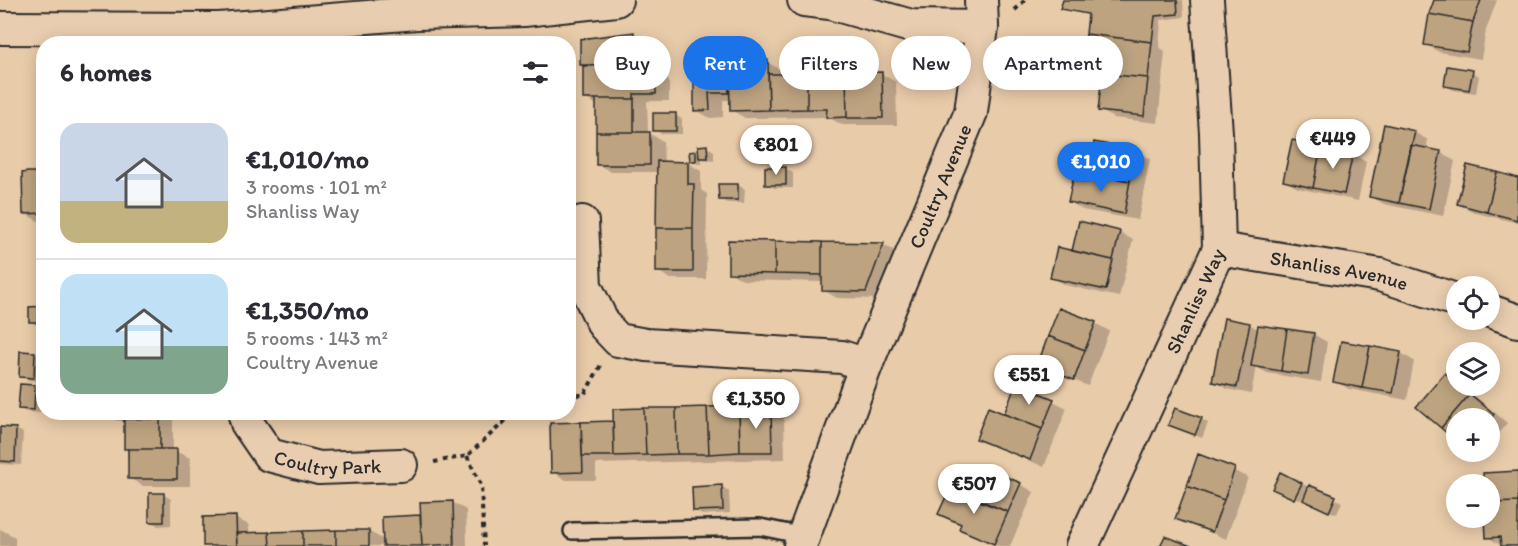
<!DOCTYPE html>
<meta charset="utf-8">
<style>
:root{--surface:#fff;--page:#f7f7f7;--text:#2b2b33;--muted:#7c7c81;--line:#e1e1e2;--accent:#1a73e8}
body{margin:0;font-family:Itim,sans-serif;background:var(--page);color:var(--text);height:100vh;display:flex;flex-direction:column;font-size:22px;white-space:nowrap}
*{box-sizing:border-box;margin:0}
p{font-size:20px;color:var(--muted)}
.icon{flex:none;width:33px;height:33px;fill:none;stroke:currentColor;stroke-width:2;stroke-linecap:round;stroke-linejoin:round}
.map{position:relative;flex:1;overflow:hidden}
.drawer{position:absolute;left:36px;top:36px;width:540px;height:384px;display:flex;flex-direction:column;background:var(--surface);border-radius:24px;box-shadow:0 3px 15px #0003}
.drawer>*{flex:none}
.hud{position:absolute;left:594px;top:36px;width:570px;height:54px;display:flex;gap:12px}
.buttons{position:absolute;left:1446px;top:276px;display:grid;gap:12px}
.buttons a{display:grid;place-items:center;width:54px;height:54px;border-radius:50%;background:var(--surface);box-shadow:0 3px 15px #0003;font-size:30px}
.price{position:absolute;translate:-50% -51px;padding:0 14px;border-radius:21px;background:#fff;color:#222;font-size:20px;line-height:39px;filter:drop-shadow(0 2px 3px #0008)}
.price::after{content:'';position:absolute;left:50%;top:36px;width:18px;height:14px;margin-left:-9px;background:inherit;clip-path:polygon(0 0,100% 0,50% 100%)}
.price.on{background:var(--accent);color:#fff}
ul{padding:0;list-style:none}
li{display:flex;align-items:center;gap:18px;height:150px;padding:0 24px}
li+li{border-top:2px solid var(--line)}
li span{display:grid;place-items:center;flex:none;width:168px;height:120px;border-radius:18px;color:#555}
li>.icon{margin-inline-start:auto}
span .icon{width:72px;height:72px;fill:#fffc;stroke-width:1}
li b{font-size:26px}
h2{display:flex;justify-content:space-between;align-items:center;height:72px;padding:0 24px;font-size:26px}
.pill{padding:0 21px;border-radius:27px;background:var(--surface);box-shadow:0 3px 15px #0003;font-size:21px;line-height:54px}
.pill.on{background:var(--accent);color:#fff}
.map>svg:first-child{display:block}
</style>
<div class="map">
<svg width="1518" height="546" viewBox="0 0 1518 546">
<rect width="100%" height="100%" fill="#e8cba9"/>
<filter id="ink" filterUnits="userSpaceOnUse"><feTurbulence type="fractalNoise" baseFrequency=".0167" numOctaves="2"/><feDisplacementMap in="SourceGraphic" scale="12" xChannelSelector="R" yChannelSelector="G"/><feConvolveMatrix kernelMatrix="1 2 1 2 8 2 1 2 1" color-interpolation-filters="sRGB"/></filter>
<g filter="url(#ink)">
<path fill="#0003" d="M1065,0H1183L1184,17L1161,20L1159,47L1165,51L1158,123L1113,118L1100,110L1105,63L1084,54L1089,16L1062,8Z
M1435,0H1497L1486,30L1481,59L1439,52L1425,44Z
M634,33L647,41V73H655L669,81V101H647L648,133L663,141L664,163H688L701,171V190L707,194L706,279H671L657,271L658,172H611L597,164V105L584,98L582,40Z
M767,62L781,70V76L882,74L896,82L897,125H842L828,117L745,118L731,110V100H723V117L710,118L696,110L695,63Z
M1472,72L1479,76L1476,93L1453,90L1446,86Z
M675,115L682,119V134H662L655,130Z
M1414,132L1428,140L1426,150L1441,153L1455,161L1443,216L1384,204L1370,196Z
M1293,141L1353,154L1366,162L1358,201L1298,188L1285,181Z
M1095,144L1136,152L1150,159L1138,220L1083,210L1070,202L1088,183Z
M707,147L714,151V161L702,159V164H698L691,160L695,153L700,155Z
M1468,167L1518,179V223L1472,212L1459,204Z
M786,169L793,173V188H774L767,184Z
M44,174V221H38L24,213Z
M738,185L745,189L744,203H727L720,199Z
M1119,232L1133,240L1119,297L1065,285L1052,277L1073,252Z
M730,242L884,245L897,252L880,299L837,298L823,290V282L743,280L729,272Z
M44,307V325L38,326L31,322Z
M1095,323L1109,331L1088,386L1039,365Z
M1249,324L1259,330L1313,334L1327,342L1321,382L1267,373L1256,367L1251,394L1227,389L1213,381Z
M22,353H35L42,357L41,381L28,380L21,376Z
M1401,353L1414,361L1407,400L1349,389L1335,381Z
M1446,374L1456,381V386H1463L1507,423L1490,444V418H1456V439L1418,407Z
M35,386L42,390L40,413L26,412L19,408Z
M1053,401L1067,408L1044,467L978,438L1005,416Z
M771,409L784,417L785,459L596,464V480H566L553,472L551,424L615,423Z
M117,412H173V450L190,458V486H143L129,478L125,423L117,418Z
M1201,419L1208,423L1202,438L1170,425Z
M0,428L16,429L23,433L21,465L0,464Z
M1473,452H1483L1480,456Z
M1199,456L1248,477L1226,539L1176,518Z
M1518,473V546H1502L1487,537L1490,484H1485L1484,474Z
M1281,474L1342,502L1337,514L1281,492Z
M1020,484L1034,492L1010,546H997L974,536L960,528L962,525L940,514Z
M722,487L729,491L730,513L702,515L695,511Z
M164,495L171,499V525L158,526L151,521Z
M452,502L466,510L467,546H205L235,518L249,525V534L368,531L384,540L383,518L422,517Z
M0,529L15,537V546H0Z"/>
<path fill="#bda380" stroke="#2b2b2b" stroke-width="1.5" d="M1063,0H1177L1178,14L1155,16L1152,42L1086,34L1088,14L1060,9Z
M1434,0H1481L1473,22L1429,14Z
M1429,14L1473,22L1467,52L1424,45Z
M634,32V65H580V39Z
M1086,34L1152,42L1148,78L1102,74L1104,58L1083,55Z
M768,60L769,110L730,111L729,61Z
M729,61V93H709L710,110L694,111V62Z
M634,65V72L656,71V94H634V99H583V66Z
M1447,66L1473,70L1469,90L1444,86Z
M882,72L883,118H847L846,73Z
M846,73L847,117L826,118L827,109H807V74Z
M768,74H807V109L769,110Z
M1102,74L1148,78L1144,116L1098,111Z
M596,99H634V132H596Z
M653,113H676V131H653Z
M1384,124L1415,131L1399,203L1369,197Z
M596,132H650V165H596Z
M1292,140L1321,146L1313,188L1283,181Z
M1094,142L1136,150L1130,181L1088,173Z
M707,145L708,158H699L698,146Z
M1411,145L1441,151L1429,209L1399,203Z
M1321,146L1353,153L1344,194L1313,188Z
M696,151V161H690L689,152Z
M657,161L688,162V184H694L693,228H656Z
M1467,165L1497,172L1487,212L1457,204Z
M765,167H786V185H765Z
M28,172H44V213L23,214L22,173Z
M1497,172L1518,178L1517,220L1487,212Z
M1088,173L1130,181L1124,214L1068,202L1073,179L1087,182Z
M718,184H738V200H719Z
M1079,221L1120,231L1113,260L1072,251Z
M656,228H693V272H656Z
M728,240L775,241V274L728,273Z
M775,241L822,242V275L775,274Z
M822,242L884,243L866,292L822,291Z
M1057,247L1113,260L1106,290L1050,278Z
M44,306V322H29V307Z
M1059,308L1096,322L1085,350L1048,336Z
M1224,318L1250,323L1237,387L1212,382Z
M1258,325L1287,329L1281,371L1251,366Z
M1287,329L1314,333L1308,375L1281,371Z
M1048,336L1085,350L1074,380L1037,366Z
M1341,341L1370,346L1362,388L1333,382Z
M1370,346L1401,352L1393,393L1362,388Z
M20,351L35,352L34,378L19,377Z
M1445,373L1456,382V386L1470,394L1441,428L1416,407Z
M20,384L35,385L34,410L18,409Z
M1016,384L1054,399L1042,429L1004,414Z
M1470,394L1494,414L1490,420L1456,418V441L1441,428Z
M739,406L740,452L709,454L707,407Z
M707,407L709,454H677L676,408Z
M988,407L1042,429L1030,460L976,439Z
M644,408H676L677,454L646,455Z
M644,408L646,455L614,456L613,409Z
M771,408L772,452H740L739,409Z
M1175,408L1202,418L1195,435L1168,425Z
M116,412H160V419H116Z
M124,419H160V449H124Z
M613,421L614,456H582L581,422Z
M581,422L583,472L551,473L550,423Z
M0,427L16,428L15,462L0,461Z
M128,449H177V479H128Z
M1198,454L1235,468L1224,500L1187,486Z
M985,468L1021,483L1008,512L972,498Z
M1518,471V502L1490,503V484H1483V473Z
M1280,472L1302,483L1294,499L1272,489Z
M722,485L723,510L693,511L692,487Z
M1309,485L1336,496L1329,512L1303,500Z
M1187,486L1224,500L1212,532L1175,519Z
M950,488L1008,512L994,544L959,529L961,524L938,514Z
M149,493H164V522H149Z
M453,501L454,544L422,546L420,502Z
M1518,502V546H1501L1500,537L1486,538L1485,518H1490V503Z
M420,515L422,546H383L382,517Z
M236,516L237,546H203V517Z
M336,530V546H303V531Z
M336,530H369V546H336Z
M303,531V546H270L269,532Z
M269,532L270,546H237L236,533Z
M1165,536L1191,546H1160Z"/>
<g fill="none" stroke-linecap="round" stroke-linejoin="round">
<g stroke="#2b2b2b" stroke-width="20">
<path id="lane" d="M572,531L760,527L804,536"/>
</g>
<g stroke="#2b2b2b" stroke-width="36">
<g id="street">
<path d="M804,0L830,3L911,26L982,27"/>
<path d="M0,28L219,29L417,13L524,10L616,0"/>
<path d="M582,222L585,286L604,325L618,340L646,345L842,357L866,365"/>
<path id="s1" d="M1219,249L1380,275L1456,300"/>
<path d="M1490,311L1518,321"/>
<path id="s2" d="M244,412L247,423L269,455L319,468L401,465"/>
<path id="s3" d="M800,546L866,365L971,112L982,27L981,0"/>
<path id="s4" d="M1082,546L1219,249L1216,133L1207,0"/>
</g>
</g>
<path stroke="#2b2b2b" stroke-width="4" stroke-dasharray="4.5 4.5" stroke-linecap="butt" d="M1015,10L1025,0
M568,395H584L601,365
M467,456L481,485L484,546
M434,462L467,456L515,412"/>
<use href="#lane" stroke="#e9cdb0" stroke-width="15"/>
<use href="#street" stroke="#e9cdb0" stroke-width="32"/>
</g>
</g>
<g text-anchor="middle" stroke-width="4.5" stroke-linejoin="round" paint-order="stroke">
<g font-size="20" fill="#2b2b2b" stroke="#e9cdb0">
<text dy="7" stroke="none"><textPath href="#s3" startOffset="386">Coultry Avenue</textPath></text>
<text dy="7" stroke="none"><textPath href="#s1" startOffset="122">Shanliss Avenue</textPath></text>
<text dy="7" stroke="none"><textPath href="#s4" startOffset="270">Shanliss Way</textPath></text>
<text dy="7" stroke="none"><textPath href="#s2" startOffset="110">Coultry Park</textPath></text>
</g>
</g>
</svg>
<div class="buttons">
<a><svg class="icon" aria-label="locate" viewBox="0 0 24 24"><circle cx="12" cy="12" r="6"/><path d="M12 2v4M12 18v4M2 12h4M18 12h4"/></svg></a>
<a><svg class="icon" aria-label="layers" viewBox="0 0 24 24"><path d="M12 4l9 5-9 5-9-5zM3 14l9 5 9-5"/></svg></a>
<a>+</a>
<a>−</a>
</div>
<b class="price" style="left:1333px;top:170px">€449</b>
<b class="price" style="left:776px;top:176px">€801</b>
<b class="price on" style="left:1101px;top:193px">€1,010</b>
<b class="price" style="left:1029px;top:406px">€551</b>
<b class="price" style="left:756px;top:430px">€1,350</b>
<b class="price" style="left:974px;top:515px">€507</b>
<div class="hud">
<a class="pill">Buy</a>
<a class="pill on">Rent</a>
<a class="pill">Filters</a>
<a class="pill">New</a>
<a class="pill">Apartment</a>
</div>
<section class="drawer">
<h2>6 homes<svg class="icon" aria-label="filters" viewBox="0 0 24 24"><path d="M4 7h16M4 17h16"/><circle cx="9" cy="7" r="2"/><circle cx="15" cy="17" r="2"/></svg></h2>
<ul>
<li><span style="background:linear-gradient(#c9d6e8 65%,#c2b280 0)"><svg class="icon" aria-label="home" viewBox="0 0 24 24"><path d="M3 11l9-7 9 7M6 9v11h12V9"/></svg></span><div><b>€1,010/mo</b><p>3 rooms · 101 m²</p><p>Shanliss Way</p></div></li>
<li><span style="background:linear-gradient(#bfe0f5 60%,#7fa58c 0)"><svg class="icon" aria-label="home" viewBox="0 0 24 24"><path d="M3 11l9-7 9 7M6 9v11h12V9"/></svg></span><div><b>€1,350/mo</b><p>5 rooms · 143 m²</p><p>Coultry Avenue</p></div></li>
</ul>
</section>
</div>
